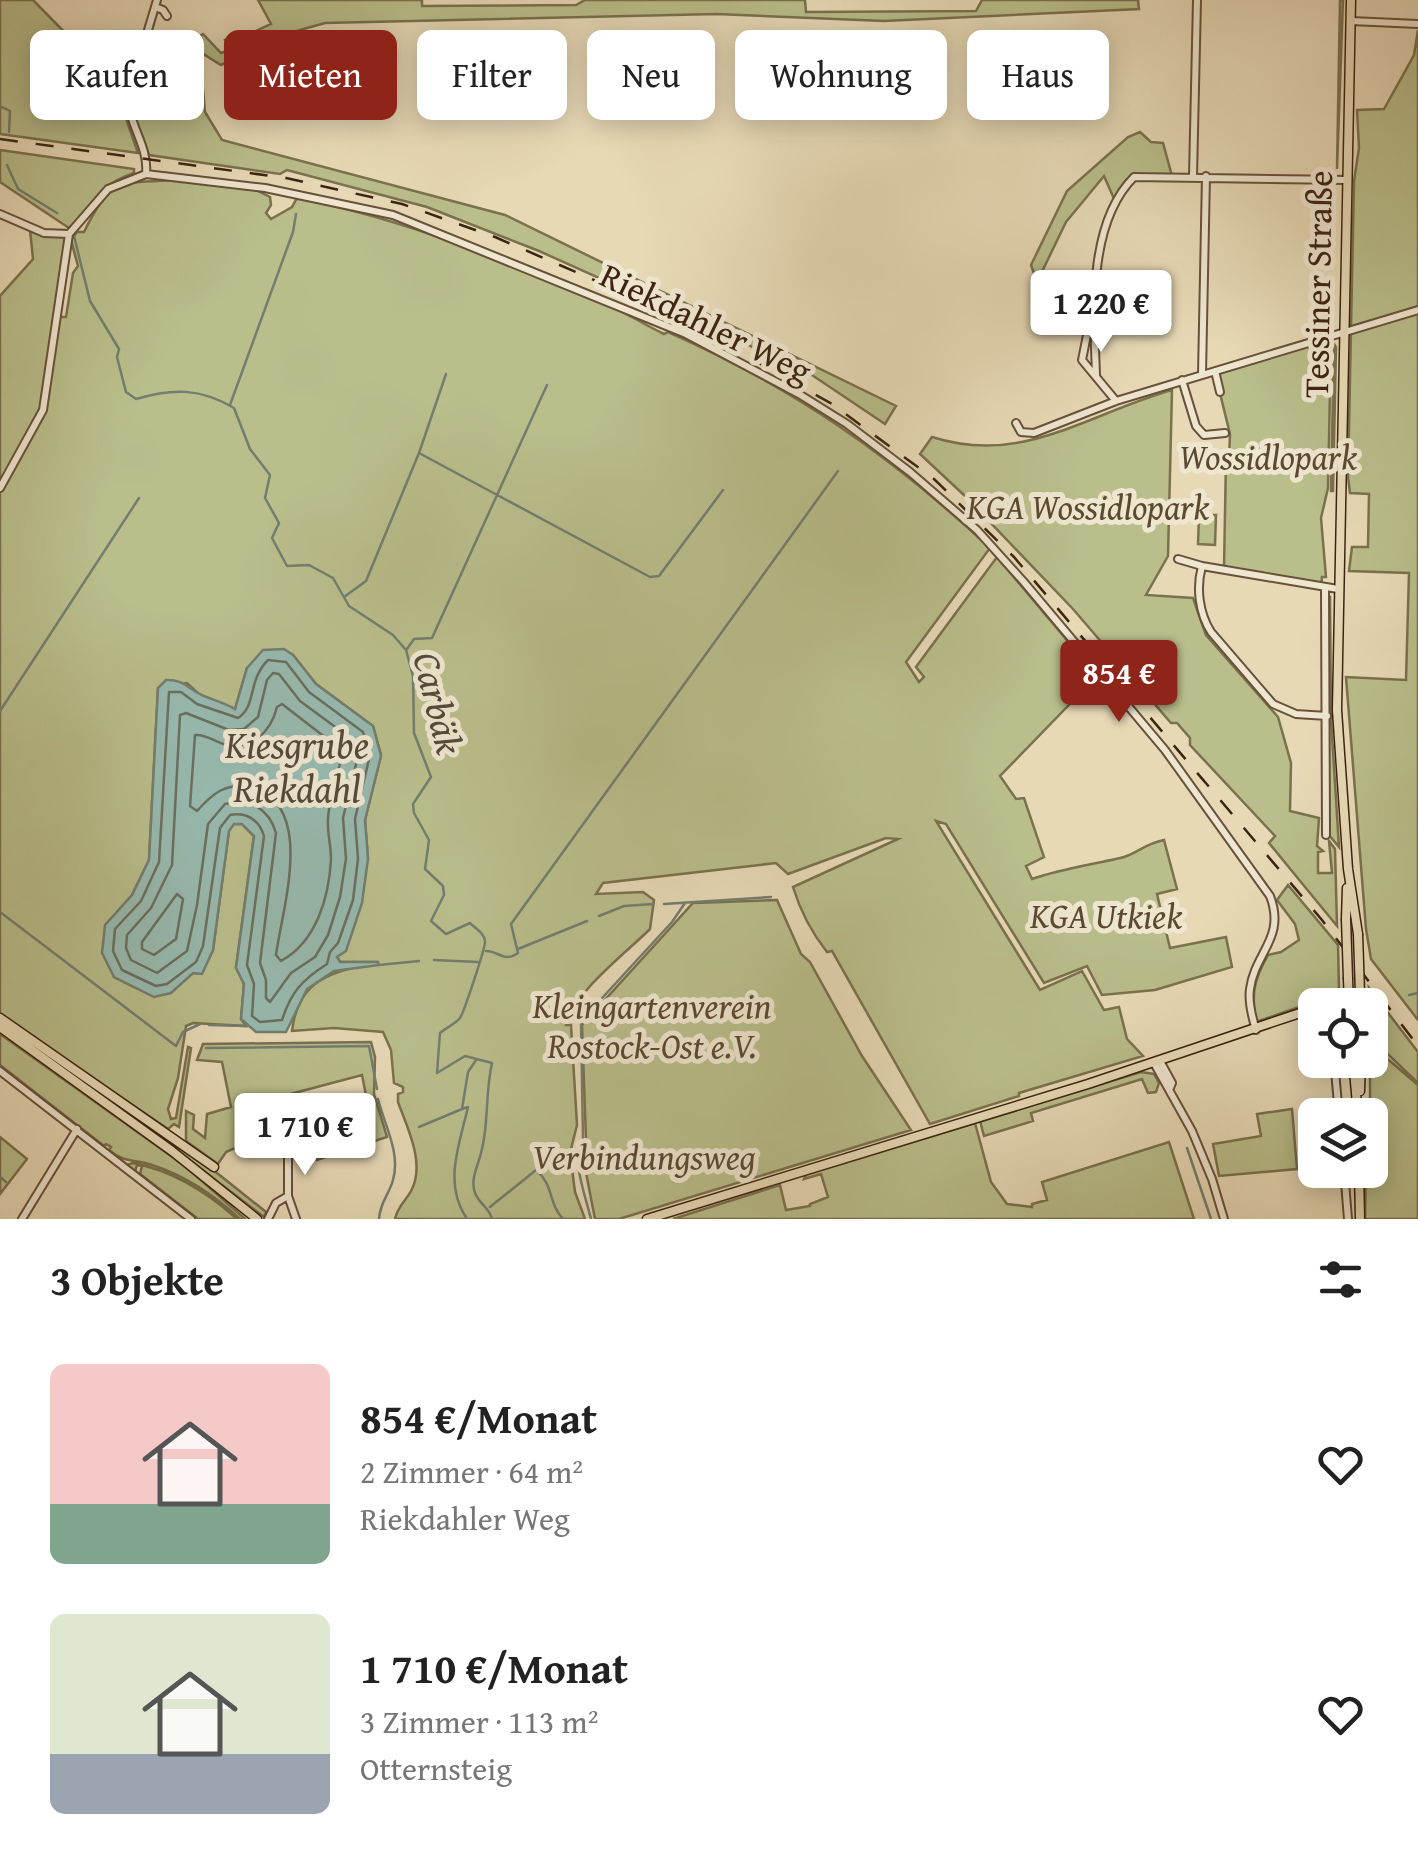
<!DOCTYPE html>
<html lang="de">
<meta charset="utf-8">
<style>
:root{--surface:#fff;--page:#f6f6f6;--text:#222;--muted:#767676;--accent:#8f2418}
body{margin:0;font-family:"Gentium Book Plus",serif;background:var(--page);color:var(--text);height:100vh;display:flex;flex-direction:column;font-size:38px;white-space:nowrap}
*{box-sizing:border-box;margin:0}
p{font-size:32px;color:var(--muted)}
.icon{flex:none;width:55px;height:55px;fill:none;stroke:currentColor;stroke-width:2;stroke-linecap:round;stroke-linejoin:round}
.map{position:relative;height:1219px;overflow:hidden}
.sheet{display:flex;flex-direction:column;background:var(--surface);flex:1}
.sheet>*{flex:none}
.banner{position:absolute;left:30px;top:30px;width:1360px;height:90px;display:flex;gap:20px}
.buttons{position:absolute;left:1298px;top:988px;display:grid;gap:20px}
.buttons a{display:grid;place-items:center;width:90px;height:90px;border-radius:15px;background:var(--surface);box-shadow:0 5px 25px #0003;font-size:50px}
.price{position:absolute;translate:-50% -85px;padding:0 22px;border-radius:10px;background:#fff;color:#222;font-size:32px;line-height:65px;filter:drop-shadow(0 2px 5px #0008)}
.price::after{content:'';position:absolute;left:50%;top:60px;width:30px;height:22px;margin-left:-15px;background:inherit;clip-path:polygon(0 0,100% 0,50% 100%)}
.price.active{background:var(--accent);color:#fff}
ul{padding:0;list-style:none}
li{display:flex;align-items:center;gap:30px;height:250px;padding:0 50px}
li span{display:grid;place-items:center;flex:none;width:280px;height:200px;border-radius:15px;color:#555}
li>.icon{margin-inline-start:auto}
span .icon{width:120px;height:120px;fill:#fffc;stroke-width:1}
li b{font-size:42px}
h2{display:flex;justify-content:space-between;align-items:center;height:120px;padding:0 50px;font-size:42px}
.pill{padding:0 35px;border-radius:15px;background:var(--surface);box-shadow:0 5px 25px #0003;font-size:35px;line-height:90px}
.pill.active{background:var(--accent);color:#fff}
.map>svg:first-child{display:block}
</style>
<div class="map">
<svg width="1418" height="1219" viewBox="0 0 1418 1219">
<rect width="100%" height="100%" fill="#e7d9b6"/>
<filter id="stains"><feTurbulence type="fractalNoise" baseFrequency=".002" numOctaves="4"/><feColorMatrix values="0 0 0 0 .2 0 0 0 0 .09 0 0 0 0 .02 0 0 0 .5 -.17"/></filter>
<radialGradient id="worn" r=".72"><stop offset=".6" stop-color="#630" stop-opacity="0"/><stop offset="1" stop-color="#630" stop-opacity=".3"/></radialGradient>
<path fill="#b9be8b" stroke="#7a714e" stroke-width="2.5" d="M0,0H33L84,52L122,107L138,153L0,134Z
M258,0H422V6L576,5L585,0H805L806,12L976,11L982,0H1138L1139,9L884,21L717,14L325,23L293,32L221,65L197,50L195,39L203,34L221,53L227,51L225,40L239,39L271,24Z
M1340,0H1343L1337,169Z
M1418,30V1020L1371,959L1366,929L1346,677L1406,680L1409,573L1349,571L1352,547H1368L1369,494L1350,493L1348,477L1354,181L1359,148L1357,110L1384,109L1414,55Z
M174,87L203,89L205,112L222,140L505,215L896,406L885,424L806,371L539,251L427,207L287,170L280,174L149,155L131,108L143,114L164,109Z
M1140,132L1151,142L1163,143L1172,176L1138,177L1115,201L1104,176L1066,222L1037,282L1031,265L1067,191L1128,137Z
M0,150L134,169V173C94,187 96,204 69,228L0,182Z
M179,180L256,190L270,197L271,205L266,213L271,219L292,207L297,198C405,219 507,261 609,305C628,314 645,325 664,334L668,332C793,387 890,455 990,548L906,662L919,682L924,677L916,667L997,557L1097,676L1000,776L1016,799L1024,798L1044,857L1026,866L1032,879C1061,869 1090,865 1120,858C1136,855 1143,844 1164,840L1177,889L1157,894L1170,948L1226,937L1232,967L1155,990L1102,995L1087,966L1044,983L946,824L936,821L1040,990L1082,971L1104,1010L1119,1007L1127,1039L1143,1056L1019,1093V1096L930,1124L832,951L827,952C812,933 800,910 793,887L898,839L886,838L788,874L776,863L603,883L596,894L643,892L654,900L650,929C626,953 573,993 566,1025H571L577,1125L570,1153L575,1192L585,1219H395C398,1206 405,1202 411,1191C426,1164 407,1127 398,1102V1094L403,1092V1087L394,1083L391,1050L383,1032L334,1028L292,1031C298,978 332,972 378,962H340L337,957L368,859L365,820L381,755L373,726L316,684L293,655L247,668L235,709L200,695L187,683L158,688L149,860L132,895L105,926L114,977C153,996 158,1004 193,973H202L213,950L229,830L234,824H242L254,836L236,967L244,984L241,1019L246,1026L193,1023L186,1026L178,1078L168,1109L171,1119L176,1118L188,1047L191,1048L179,1127L174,1124L168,1129L0,1015V296L33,259L30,230L69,234L59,317H66L73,273L78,266L71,240L77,232H84C111,177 120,183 179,180Z
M1325,341L1331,343L1328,488L1321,518L1326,577H1322L1321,587L1224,568L1226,459H1229L1230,434L1215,373Z
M1334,344L1336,347L1333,491H1331Z
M1172,390L1168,556L1146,595L1193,598L1206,635L1278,717L1291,763L1290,811L1319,818L1317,846L1323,851L1318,852V873H1332L1329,841L1335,849L1337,926L1269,843L1275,836L1190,745V738L1177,723H1171L1073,609L965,496L920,454L932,437C1023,466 1087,414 1172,390Z
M1199,515H1216L1215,545L1198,544Z
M1327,594L1330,597L1331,719L1339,847L1329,835Z
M1288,885L1338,945L1339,988L1328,997L1256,1022C1251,994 1254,979 1268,955L1281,952L1299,940L1295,924L1277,900Z
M777,900L801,954L810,962L862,1056L911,1130L619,1219H595L581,1147L586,1140L582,1025L693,903Z
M1369,988L1418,1052V1083L1373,1040Z
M0,1022L212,1169L266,1212L264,1217L167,1143L0,1025Z
M0,1034L185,1166L245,1219H240C214,1195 186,1176 152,1165C134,1159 124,1163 109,1150L111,1147L106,1144L104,1146L0,1065Z
M371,1042L375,1057L374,1094L387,1137L317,1160L312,1143L329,1129L330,1104L366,1095L362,1075L283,1096L284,1114L262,1119V1136L226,1152L218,1164L186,1141V1111L194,1115L193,1129L205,1138L207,1114L231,1107L222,1062L197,1060L203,1044Z
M1370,1044L1418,1085V1219H1365L1366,1170H1370Z
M1141,1072L1154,1074L1159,1083L1156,1092L1148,1093L1142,1079L1031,1113L1033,1121L984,1136L980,1121Z
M1292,1109L1297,1169L1219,1176L1213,1144L1261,1136L1257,1114Z
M975,1123L991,1182L1007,1204L1032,1207V1204L1047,1200L1042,1182L1169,1142L1194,1219H673L780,1185L786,1210L810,1206V1204L828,1197L821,1174L804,1179L807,1173Z
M0,1137L27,1159L0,1194Z
M133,1163C174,1171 207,1192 237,1219H198L140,1174L142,1166L137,1165L135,1172L127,1165Z"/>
<path fill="#97baaf" stroke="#737e70" stroke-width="2.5" d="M284,649L293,655L316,684L373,726L381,756L365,820L368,859L362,903L346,951L337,957L340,962H378L379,965L334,971L307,989L286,1032H256L241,1019L244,984L236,968L254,836L242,824H234L229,831L213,950L202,974L193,973L171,993L154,997L114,977L102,953L105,925L132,895L149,860L158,688L166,680C184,679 189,690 204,696C214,700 225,703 235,709L247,668L263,650Z"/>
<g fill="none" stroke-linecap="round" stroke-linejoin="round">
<path stroke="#6a6f60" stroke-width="2.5" d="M268,660L286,662L309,692L363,732L370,755L355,819L358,859L353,900L338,943L330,952L327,964C302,980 291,992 282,1020L260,1022L252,1016L254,984L247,965L264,836C259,820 247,812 230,815L220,828L203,946L196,962L167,984L156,986L122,970L113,951L115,929L141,901L159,862L169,692H181L197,704L238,718C257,706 247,681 268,660Z
M273,673L279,674L300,701L353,740L358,756L343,818L346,859L340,897L328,935L315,957L291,973L270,1002L266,998V980L260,963L276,833C269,809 250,797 225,804L208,824L197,905L187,951L157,973L131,960L126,948L127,935L151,908L172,865L180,715L186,713L229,730L244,729L258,717L267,680Z
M282,704L339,748L342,756C337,776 329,798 328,819C327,832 331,845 331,859C329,898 316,942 281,961L276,955C282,909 317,803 250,787C226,782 212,794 197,811L190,806L195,735C206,734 213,741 224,744C252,752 271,731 277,707Z
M177,894L183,899L176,939L154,955L142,949V942Z"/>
<path stroke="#737e70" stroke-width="2.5" d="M0,106L10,111L9,132
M7,165L18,189L57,213
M74,236L90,301L119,349L117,357L126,392L136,399C173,388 200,388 234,408L250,449L270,475L265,498L279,523L272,538L287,566L309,565L333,578L349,606L393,635L406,650L413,676L414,733L431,777L413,804L414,813L429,840L425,869L443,886L444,895L431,921L446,934L470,923C476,929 484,933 485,941C486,946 464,1012 460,1018C455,1024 446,1028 440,1033L437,1073L465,1056L492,1063C485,1093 489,1124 481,1153C478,1166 470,1179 475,1193C479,1204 489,1207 492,1219
M230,405L293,232L296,214
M419,453L446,374
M344,597L366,581L419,453L650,577L659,576L723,490
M407,649L414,639L432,638L547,385
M0,711L139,498
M664,904L771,897
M0,912L176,1046L183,1032L200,1024
M599,916L624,906L653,904
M518,949L587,921
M486,951C499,951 504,963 518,953L511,924L838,471
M434,960L478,962
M379,965L419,961
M1409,995L1418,993
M209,1025L246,1026
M206,1048L369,1046L377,1089
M378,1099C384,1124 401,1153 393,1180C389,1195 380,1202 379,1219
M462,1109L468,1107C459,1146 443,1184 467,1219
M419,1127L462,1109L468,1072L476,1060
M1187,1148L1211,1219
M0,1177L6,1182
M490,1207L536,1170C554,1185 548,1203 563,1219
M591,1219C586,1197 570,1158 583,1139L581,1021L672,922L685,903"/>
<g stroke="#67513a" stroke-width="10">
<path id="minor" d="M155,7L163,10L167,16
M1351,21L1418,24
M146,174C149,146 128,124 128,97L157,0
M1193,176L1197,0
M0,214L44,233L69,234
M1092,310L1082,360L1116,401
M1215,371L1220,392
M1202,374L1206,176
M1096,375C1094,315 1087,224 1134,177L1347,180
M1182,380L1196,426L1204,435L1225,433
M1016,423L1021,432L1034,433L1116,401L1418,310
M0,488L43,410L69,234L108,189L146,174L265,188L393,215L686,334L799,394L847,424L910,472L977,530L1023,581L1165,750L1270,896C1286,938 1255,952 1250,989C1248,1002 1252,1017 1256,1030
M1178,559L1202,566L1338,589
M1202,566C1196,588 1199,613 1211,632L1273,704L1296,714L1327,716
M1325,588L1326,835
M1334,1060L1339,1115
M1160,1061L1172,1083L1170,1088
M1154,1063L1192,1131L1212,1179L1224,1219
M0,1071L191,1219
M1344,1170L1348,1219
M288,1196L296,1219
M22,1219L77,1129
M268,1219L276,1203L288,1196V1126"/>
</g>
<g stroke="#3c2411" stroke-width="11">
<path id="major" d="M1351,0L1337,710L1348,869L1358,934
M1346,919L1347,888
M1348,979L1349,1005
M1321,1005L1342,996H1361
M0,1018L214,1167
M0,1027L172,1151L257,1219
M1353,1060L1358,1115
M1360,1091L1361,1060
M1359,1170L1360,1219
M647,1219L1088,1084L1315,1008"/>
</g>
<use href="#minor" stroke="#efe6d0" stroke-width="6"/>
<use href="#major" stroke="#e7d9b6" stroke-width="8"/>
<path stroke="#3c2411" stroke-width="2.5" stroke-dasharray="18 18" stroke-linecap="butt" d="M0,139L286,178L402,204L495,237L608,286L741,353L832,404L934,479L1014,557L1322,920L1418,1046"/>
<g stroke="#3c2411" stroke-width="11" stroke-linecap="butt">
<path id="major-bridge" d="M1346,919L1348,979
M1358,934L1360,993"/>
</g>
<use href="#major-bridge" stroke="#e7d9b6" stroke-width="8"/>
</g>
<g text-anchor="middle" stroke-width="10" stroke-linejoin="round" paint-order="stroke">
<g font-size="35" fill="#3c2411" stroke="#efe6d0">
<text transform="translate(1318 284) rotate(-89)" y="12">Tessiner Straße</text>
<text transform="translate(706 323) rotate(26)" y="12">Riekdahler Weg</text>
</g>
<g font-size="35" font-style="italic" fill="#5b4a30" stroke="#efe6d0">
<text x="1268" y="469">Wossidlopark</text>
<text x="1088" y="519">KGA Wossidlopark</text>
<text x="1106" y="928">KGA Utkiek</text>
<text x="652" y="1018">Kleingartenverein<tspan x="652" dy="40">Rostock-Ost e.V.</tspan></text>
<text x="644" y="1169">Verbindungsweg</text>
</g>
<g font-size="38" font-style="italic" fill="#534a38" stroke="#efe6d0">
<text transform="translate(438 703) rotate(76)" y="13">Carbäk</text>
<text x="297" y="758">Kiesgrube<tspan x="297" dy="44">Riekdahl</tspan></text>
</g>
</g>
<rect width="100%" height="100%" filter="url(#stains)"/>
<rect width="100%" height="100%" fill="url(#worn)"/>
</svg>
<div class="buttons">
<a><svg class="icon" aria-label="locate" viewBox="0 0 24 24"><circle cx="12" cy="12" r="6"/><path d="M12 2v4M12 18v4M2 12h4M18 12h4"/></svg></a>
<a><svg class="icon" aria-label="layers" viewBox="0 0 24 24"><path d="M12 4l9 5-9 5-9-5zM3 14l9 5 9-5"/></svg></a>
</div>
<b class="price" style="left:1101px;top:355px">1 220 €</b>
<b class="price active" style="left:1119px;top:725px">854 €</b>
<b class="price" style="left:305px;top:1178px">1 710 €</b>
<div class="banner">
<a class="pill">Kaufen</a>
<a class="pill active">Mieten</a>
<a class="pill">Filter</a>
<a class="pill">Neu</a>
<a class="pill">Wohnung</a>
<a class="pill">Haus</a>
</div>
</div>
<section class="sheet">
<h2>3 Objekte<svg class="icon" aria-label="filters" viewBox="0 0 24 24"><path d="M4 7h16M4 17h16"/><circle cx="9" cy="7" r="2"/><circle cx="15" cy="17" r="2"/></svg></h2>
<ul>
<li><span style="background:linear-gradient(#f6c9c9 70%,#7fa58c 0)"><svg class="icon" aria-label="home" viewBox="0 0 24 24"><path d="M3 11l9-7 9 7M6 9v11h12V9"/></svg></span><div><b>854 €/Monat</b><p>2 Zimmer · 64 m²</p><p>Riekdahler Weg</p></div><svg class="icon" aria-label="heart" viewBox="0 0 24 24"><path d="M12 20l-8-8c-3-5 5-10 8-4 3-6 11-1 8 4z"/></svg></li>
<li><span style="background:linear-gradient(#dfe7d0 70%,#9aa5b1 0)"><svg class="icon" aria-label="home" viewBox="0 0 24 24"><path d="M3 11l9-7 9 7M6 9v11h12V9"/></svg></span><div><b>1 710 €/Monat</b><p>3 Zimmer · 113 m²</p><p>Otternsteig</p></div><svg class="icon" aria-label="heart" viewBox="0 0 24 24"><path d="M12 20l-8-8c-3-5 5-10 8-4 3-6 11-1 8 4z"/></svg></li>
</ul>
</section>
